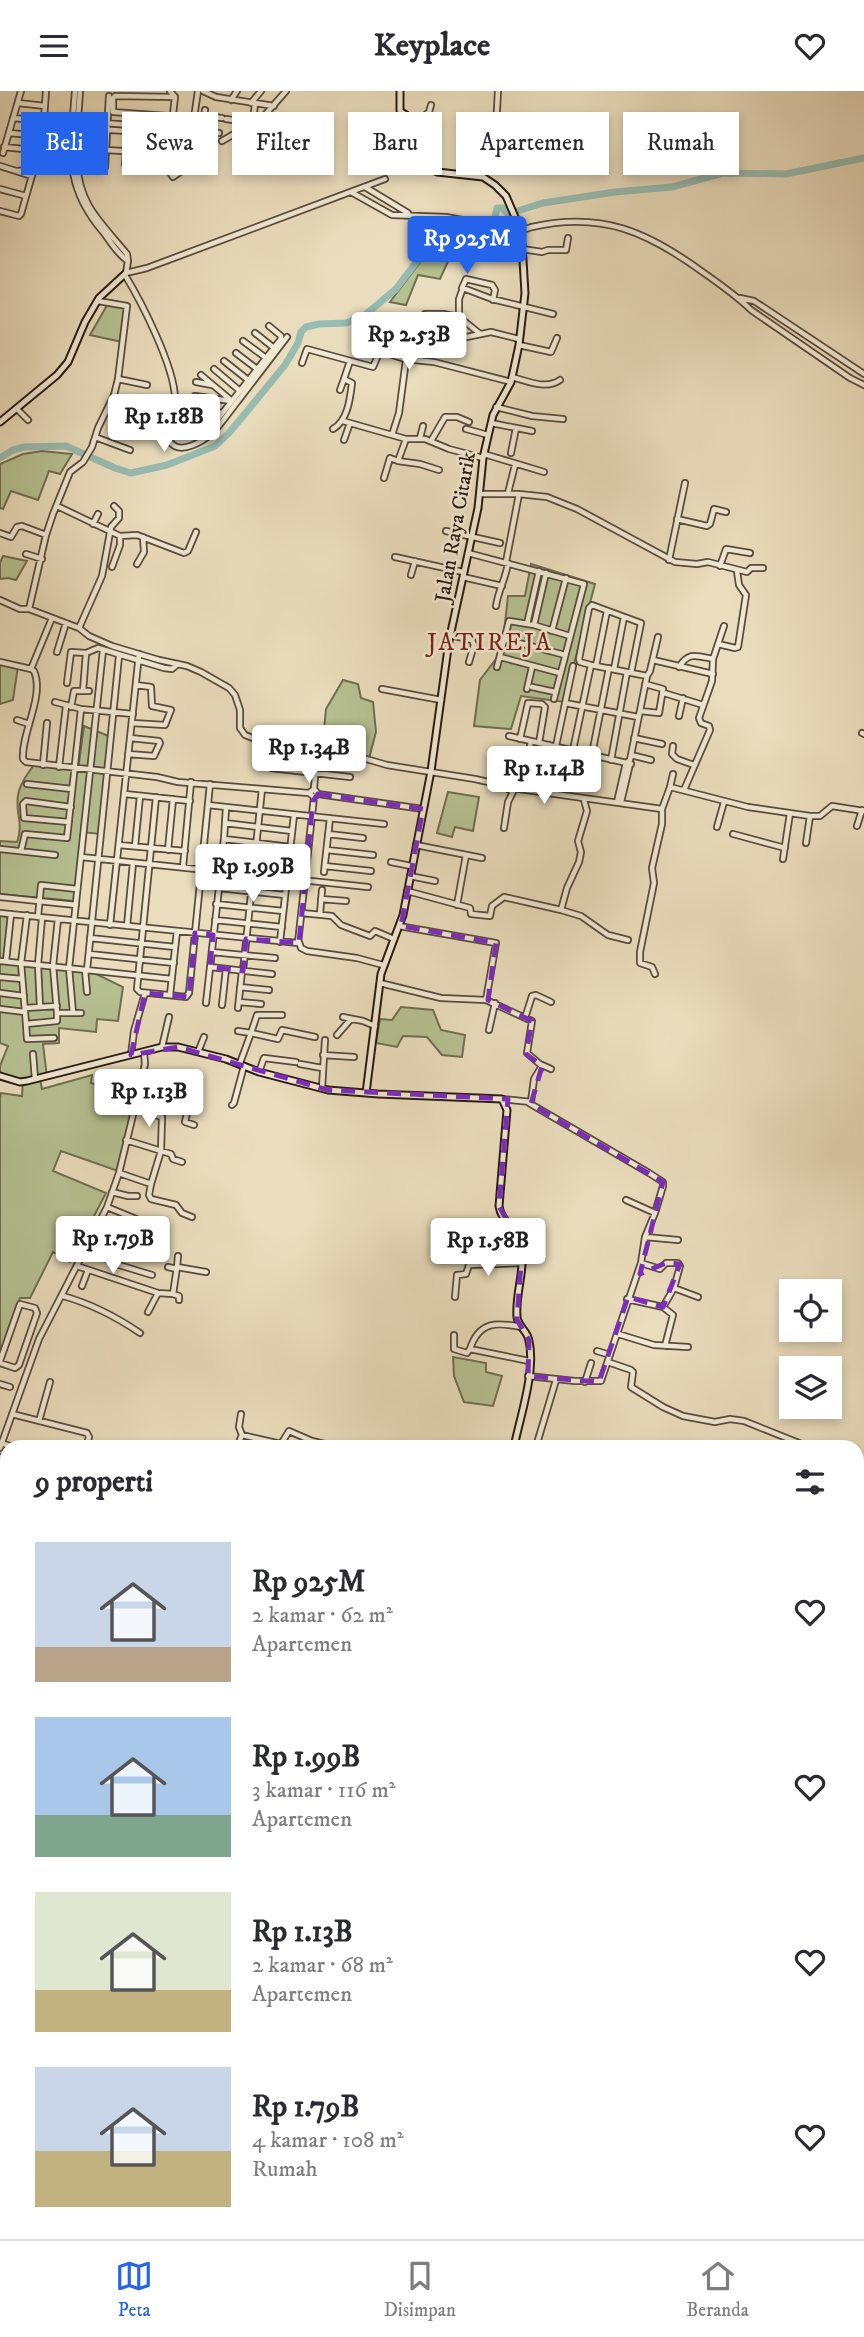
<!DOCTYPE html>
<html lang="id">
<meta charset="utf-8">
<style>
:root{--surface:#fff;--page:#f2f2f3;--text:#2b2b33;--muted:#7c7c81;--line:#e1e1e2;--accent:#2563eb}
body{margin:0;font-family:"IM FELL DW Pica",serif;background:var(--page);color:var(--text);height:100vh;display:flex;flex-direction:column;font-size:26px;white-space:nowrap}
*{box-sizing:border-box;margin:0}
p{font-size:23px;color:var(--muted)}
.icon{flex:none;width:38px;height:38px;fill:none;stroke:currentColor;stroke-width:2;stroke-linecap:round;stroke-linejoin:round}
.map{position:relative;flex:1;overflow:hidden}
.drawer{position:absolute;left:0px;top:1349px;width:864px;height:800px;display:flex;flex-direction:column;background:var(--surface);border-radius:21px 21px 0 0;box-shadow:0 4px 10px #0003}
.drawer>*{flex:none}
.banner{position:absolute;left:21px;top:21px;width:822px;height:63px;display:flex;gap:14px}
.controls{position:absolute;left:779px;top:1188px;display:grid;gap:14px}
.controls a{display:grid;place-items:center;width:63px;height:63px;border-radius:0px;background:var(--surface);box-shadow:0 4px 10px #0003;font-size:35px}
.price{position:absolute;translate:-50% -60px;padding:0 16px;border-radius:7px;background:#fff;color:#222;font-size:23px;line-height:46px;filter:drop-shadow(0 2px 4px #0008)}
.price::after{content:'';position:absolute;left:50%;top:42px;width:21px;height:16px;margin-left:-10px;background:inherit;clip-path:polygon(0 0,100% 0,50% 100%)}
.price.selected{background:var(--accent);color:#fff}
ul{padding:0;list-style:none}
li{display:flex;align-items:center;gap:21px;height:175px;padding:0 35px}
li span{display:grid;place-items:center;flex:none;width:196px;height:140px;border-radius:0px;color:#555}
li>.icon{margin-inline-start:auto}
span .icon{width:84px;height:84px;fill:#fffc;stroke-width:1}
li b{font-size:30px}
h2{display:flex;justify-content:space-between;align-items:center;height:84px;padding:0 35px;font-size:30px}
.pill{padding:0 24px;border-radius:0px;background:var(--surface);box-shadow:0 4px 10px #0003;font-size:24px;line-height:63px}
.pill.selected{background:var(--accent);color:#fff}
header{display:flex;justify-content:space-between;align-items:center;height:91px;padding:0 35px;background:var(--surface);font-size:32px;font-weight:800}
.dock{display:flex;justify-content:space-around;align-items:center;height:98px;border-top:2px solid var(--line);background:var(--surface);font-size:19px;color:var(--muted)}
.dock a{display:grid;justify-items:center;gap:4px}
.dock .selected{color:var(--accent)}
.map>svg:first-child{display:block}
</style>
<header><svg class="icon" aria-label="menu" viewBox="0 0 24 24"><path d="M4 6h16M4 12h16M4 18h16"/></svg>Keyplace<svg class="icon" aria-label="heart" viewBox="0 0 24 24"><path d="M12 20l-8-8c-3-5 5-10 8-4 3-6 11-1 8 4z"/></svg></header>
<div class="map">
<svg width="864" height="2148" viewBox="0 0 864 2148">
<rect width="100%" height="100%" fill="#eaddbd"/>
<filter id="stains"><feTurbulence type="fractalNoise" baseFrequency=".00286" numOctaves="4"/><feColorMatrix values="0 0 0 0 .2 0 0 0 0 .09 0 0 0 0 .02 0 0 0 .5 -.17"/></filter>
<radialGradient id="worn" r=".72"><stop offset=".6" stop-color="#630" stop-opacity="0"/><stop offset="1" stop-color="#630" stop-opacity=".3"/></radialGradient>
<path fill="#b6c192" stroke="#6f6e52" stroke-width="2" d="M447,149L479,154L475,166H450L440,188L418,184L406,214L390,211L436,150Z
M110,209L129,214L122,251L90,244Z
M42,360L72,363L60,383L49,380L38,409L11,400L3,418L0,417V373L23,363Z
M3,465L27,470L16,489L8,487L0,488V472Z
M531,473L595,493L564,611L521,605L511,638L474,635L480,589L502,560L508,505H525Z
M0,571L18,575L13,609L0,613Z
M343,589L358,593L361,607L373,611L376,641L368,671L322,659L326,618Z
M84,635L111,646L101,743L81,741L74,810L0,803V750L17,751C24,733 15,722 18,705C19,694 27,683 34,674L78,679Z
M448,701L479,706L473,740L455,736L452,746L437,742Z
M0,825L9,826L5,871L88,879L123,896L118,930L97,928L96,941L59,937V952L43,953L47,986L40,988L42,998L92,984L91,992L137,1005L118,1080L61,1060L53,1080L106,1102L70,1171L53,1161L30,1207H20L0,1262V1007L1,1002L22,1005L23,988L0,985V975L8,955L0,952Z
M401,916L433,919L441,939L465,944L462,966L442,964L427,946L403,945L397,956L376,952L380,928L392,929Z
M453,1266L486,1272V1281L502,1285L493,1315L464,1311L454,1285Z
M0,1694L7,1696V1836L0,1834Z
M0,1872L7,1874V1907L0,1904Z
M232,2142H269L266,2148H229Z
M311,2142H400C388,2148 379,2144 366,2145C348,2147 329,2148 309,2148Z
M464,2142H511L509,2148H453Z
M593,2142H634L631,2148H591Z"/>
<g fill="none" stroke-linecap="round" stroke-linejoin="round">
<path stroke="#98bcb1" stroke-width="7" d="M0,367L13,359L24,356L66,355L115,377L131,382L167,374L215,355L229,342L285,274L298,252L301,241L306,236L319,233L346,232L364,225L396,198L433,149C444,142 455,149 467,147C475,145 485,139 493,135L497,117H502L508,123L543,112L615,101L672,96L723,82L786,83L864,67"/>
<g stroke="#584b3d" stroke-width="8">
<path id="street" d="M75,0C71,58 62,93 103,141C111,151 117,163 128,170L127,163C114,147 99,132 89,115C69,80 78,38 80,0
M170,0L175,6L171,40
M203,0L216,6L274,15
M175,6L115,5L113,7V21L194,27L198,0
M231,9L237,0
M18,12L45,15
M251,12L261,0
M255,12L253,32L264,25L286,0
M205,19L201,48L210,60
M205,25L222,27
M13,27L44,30
M226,28L253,32
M78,30L157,36L185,78
M416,32L429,21L431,14
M78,37L160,42
M203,39L219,42
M9,42L43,45
M181,44L198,69
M222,50L253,32
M4,56L42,60
M106,59L156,62L173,86L214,58
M3,62L21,0
M41,69L46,0
M125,73L126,60
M143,74L144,61
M0,75L32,85
M105,76L109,5
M472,84L471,39L496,37L498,0
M365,96L408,122
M0,98L26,105
M351,101L392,124L446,126L473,131
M0,120L19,125L21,123L33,81L27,79L17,80
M532,136C602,120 648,141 704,182C721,194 737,205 751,219L850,287L864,294
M522,158L542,161L548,159H566L568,147
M128,170L126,182L147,177L385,88
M125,184C142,212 174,275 175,307C176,321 160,342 172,353C182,363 203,350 211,343C221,334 229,321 238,310C254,289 271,267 287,246
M462,197L466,188L492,194L495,199L493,209
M740,207L754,210L864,283
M425,223H443L459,226V208L463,197L492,208L553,223
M459,226L479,242
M255,242L274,257
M402,244L427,249H452L491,241L519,248
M243,250L266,267
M519,254L551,261L557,247
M236,262L257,278
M224,270L248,289
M302,272L307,258L373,276L380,260L405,268L434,271L511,291
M214,278L240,300
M201,284L232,310
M512,286C527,290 546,299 560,289
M118,288L147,294
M196,291L212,294
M340,299L344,288
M195,305L231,310
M111,312L152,317
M174,315L222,322
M496,316L532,325L563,328
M17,318L28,329
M343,330L406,348H425L449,358L483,367
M191,331L212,334
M491,332L532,340
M333,338C348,329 350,308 352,292L344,288L350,270
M466,338L488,344
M392,344L399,322L409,246
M190,345L201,346L205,344L281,248V245L269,235
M95,346L130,359
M420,347L423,335
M344,349L350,332
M431,350L445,326H457L469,331
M511,362L516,337
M484,363L544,381
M398,370L420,373L439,379
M384,387L390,367L398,370L406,348
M508,402L515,374
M480,403H519L547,406L577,418L675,471L697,473L708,471L747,481L751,477H763
M57,415L120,445L137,444L184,462L188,460L196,441
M677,428L707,435L710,433L714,418L726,421
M93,433L98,423
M446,440L500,452
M0,442L11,446L17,436L22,435L46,444
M468,462L584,493L554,608
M26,463L42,468
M395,466L463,481
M669,469L685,392
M506,471L519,403
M137,473L144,461L143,446
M720,475L726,458L750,462
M112,476L120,454V445
M411,484L415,470
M463,486L502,495
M0,509L20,518H29L79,537L89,545L112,555L159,569L187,575L201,581L229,597L235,604L240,619V637L245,644L286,660L342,661L387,674L475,688L519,698L662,718
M496,515C498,500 506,487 508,472
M29,518L46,444L53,423L70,381L83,371L92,356L98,337L114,304L118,288L127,215L98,210
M52,527L31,578L34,580C45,605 21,642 23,668L26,671L157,686L178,691L309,702
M527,533L539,480
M534,534L546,482
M79,537L102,485L111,436L119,427V420L114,415
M552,540L566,487
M450,544L472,549L474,554L469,571
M504,548L565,564
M718,553L735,557L738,556L746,504L739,494L737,480
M57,561L66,532
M86,562L98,557L164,577L172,578L178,573
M500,566L560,582
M653,569L713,583
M0,571L31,578
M591,574L580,571L579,568L589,517L592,514L641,532L631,582
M596,575L607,520
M497,576L509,530L534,534L570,545
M679,576C689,560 697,565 713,568
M614,578L624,526
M647,585L650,580L658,546
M67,592L71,561L86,562L83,600
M532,596L555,601
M382,598L441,609
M527,598L532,576
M664,602L703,614
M55,611L81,618L133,623
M565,612L638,626
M71,616L74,600H89
M640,620L659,622L663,598L645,593
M679,625L683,607
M17,629L29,633
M132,632L165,634L171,619L152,615L151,596L136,594
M862,642L864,643
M509,645L631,673
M634,647L662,653
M520,648L528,612L542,613L545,616L539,652
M556,655L573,575
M673,655L672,663L677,668L694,674
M573,659L591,574L647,585L630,669L626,672L617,711
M128,663L154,665L160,652L159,650L130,647
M592,663L609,577
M631,664L651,669
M293,666L349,670
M611,669L627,581
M43,674L47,632
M544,674L549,654
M59,676L66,615
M271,677L350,686
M295,680V666
M525,681L531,650
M27,693L72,698
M670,696L673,683
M314,698L309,702L314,706L318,703L314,698L317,660
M684,699L710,639L709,635L701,632L699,627L712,590L713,568L724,535
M125,703L190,710
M318,703L423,718
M156,706L137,898L140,901L186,906L189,902L210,693
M584,709L587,720L578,750L581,761L579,771L567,797L561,819L581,825L608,844L628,849
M621,711L630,673
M208,714L384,733
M69,731L24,727L23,713L26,710L71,716
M225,732L292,740
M857,735L862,719
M717,736L724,711
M504,737L508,711L513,701L508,698V695
M328,743L363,747
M733,743L785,757
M224,748L226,717
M806,752L810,725
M119,754L185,760
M416,754L482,767
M135,755L140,705
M0,758L55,764
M168,759L173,708
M327,759L373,764
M21,760L25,743L67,747L81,618
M81,766L368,796
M783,768L790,722
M289,771L225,765L222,763L224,748L290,756
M391,771L411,775
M325,775L371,780
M183,776L191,691
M288,777L294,724
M324,781L330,727
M410,785L435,790
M407,800L470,817L471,823L490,825L492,815L504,806L561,819
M0,806L76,814
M321,808L346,810
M216,813L283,820
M457,814L466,764
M0,822L298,852L314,706
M302,822L332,825L341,834L370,845L375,840L394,848
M320,823L322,799
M27,824L21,872L26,933L57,930V922
M38,826L41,794L77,798
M58,828L53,875L57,922H81
M215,829L282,836
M110,834L139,563
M127,835L133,772
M399,835L496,852L486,909
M90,847L175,856
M280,851L286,797
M299,851L301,857L307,860L357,867L383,874
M212,861L275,867
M89,863L174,872
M0,870L172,888
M6,870L11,823
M210,876L272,883
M85,879L87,901
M87,879L119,565
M243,880L262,698
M655,883L652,876L640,872V861L654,792L652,777L662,733V718L670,696L748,716L810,725H820L832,715L864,720
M0,886L22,888
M380,892L441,907L486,909L532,930L527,962L542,975L534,988L531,1011L502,1008
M240,896L269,899
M0,902L24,905
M170,904L177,840
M239,911L261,913
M206,912L219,797L285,804
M222,914L226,878
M40,916L38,874L42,827
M25,917L57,915
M238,917L242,880
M0,918L25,921
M73,922L69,877L103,559
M282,924H257L251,942L278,948L282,939L315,946
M343,926L363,930L375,935
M525,927L532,905L536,904L551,911
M26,933L27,948L54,947
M489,939L495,912
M238,940L251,942L240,972
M337,944L351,928
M162,956L169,926
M198,961L204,946
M33,963L35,988
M131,964L134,940L145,902
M323,964L354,966
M300,973L322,977
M542,974L551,978
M259,981L264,967L296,971
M112,989L140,995L149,1002L179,1011L188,1018L185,1031L194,1034
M322,997L325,949
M232,1014L234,1012L244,975
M134,1018L162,1026L161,1060L151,1093
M126,1049L171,1063L173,1068L182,1071
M119,1082L151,1093L149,1104L151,1108L176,1114L182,1122L192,1126
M112,1101L128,1105H137
M626,1109L655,1122
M107,1116L158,1137
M96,1136L134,1150L149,1159
M645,1146L678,1149
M86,1158L119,1174L152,1184
M641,1172L660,1178L666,1172H678L680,1175L674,1197L663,1216L673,1224L665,1255
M77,1175L158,1202L173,1203L177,1176L206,1181
M168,1176L177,1178
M177,1176L178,1165
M82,1195L88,1179
M674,1197L698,1206
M173,1203L179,1205V1209
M63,1205C92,1213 115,1225 140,1242
M455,1206L457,1184L466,1183L469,1174L522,1172
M627,1208L663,1216
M148,1221L158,1202
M618,1243L654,1254L688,1256
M454,1244V1258L467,1262L470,1258L529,1270
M470,1258C479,1230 497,1231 521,1236
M597,1260L610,1264
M0,1270L20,1213L35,1217L37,1222L19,1274L15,1277L0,1272
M608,1271L631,1279L633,1281L631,1296L663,1316L683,1325L715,1331L730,1328L744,1330L809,1356
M528,1285L575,1290H601L641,1172L645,1146L655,1122L663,1095V1091L649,1082L529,1012
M585,1291L591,1272
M0,1293L10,1296
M12,1323L87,1342L89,1346L86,1356
M241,1323L239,1336L242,1344
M39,1330L50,1291
M538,1349L556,1289
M1,1352L13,1356
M237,1356L242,1344L281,1353L289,1340L312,1350L337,1356
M0,1357L39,1248L107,1116L119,1082L140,995L145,973L144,961
M0,1366L7,1368
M858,1384L864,1387
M858,1416H864
M0,1945L7,1946
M0,2105L7,2112
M88,2142L100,2148
M174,2142L176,2144
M285,2142L295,2148
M145,2145L155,2148
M5,2148L7,2137
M363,2148L364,2142"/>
</g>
<g stroke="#281a12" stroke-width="9">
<path id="secondary" d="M0,331L57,284L68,271L85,231L99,207L126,182
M0,985L20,991L27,990L162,956H178L226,968L259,981L328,999L378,1003L502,1008L507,1019L499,1115C501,1132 520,1139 522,1156C525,1180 515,1203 517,1226C518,1236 528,1240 529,1250C536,1280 520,1326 514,1356
M366,1002L381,883L403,824L431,680L449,550L478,417L483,367L493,324L511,291L519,254L525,202L522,153L515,126L506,105L495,94L483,86L437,81L431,73L420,38L415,30L400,20V0
M858,2106L864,2108
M143,2148L146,2142
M545,2148L546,2142"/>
</g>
<use href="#street" stroke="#f1e9d4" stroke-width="4.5"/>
<use href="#secondary" stroke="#f1e9d4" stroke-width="5"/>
<g stroke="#584b3d" stroke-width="8" stroke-linecap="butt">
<path id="street-bridge" d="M473,131L509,143L532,136"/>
</g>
<use href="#street-bridge" stroke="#f1e9d4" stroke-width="4.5"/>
</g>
<path fill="none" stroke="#7b2cbf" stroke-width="5" stroke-dasharray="14 9" stroke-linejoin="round" d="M318,703L423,718L401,835L496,852L488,909L532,930L526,963L542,975L531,1013L663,1091L640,1183L666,1172L680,1173L663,1216L628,1206L599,1291L528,1285L529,1249L517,1229L522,1157L499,1115L508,1008L328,999L178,956L131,964L145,902L189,906L195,842L213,844L210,876L243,880L246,848L299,852L313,710Z"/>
<g text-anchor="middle" stroke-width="5" stroke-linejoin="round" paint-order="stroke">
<g font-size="21" fill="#281a12" stroke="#f1e9d4">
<text transform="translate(455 436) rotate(-80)" y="7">Jalan Raya Citarik</text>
</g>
<g font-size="24" letter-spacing="2" fill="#7a1f14" stroke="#f1e9d4">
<text x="490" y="559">JATIREJA</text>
</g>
</g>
<rect width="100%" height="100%" filter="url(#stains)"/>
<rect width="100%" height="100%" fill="url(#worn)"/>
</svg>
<div class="controls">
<a><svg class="icon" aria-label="locate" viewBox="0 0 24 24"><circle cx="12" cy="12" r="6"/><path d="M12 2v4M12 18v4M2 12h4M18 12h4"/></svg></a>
<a><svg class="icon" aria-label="layers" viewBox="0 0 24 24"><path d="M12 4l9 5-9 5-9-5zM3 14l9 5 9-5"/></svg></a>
</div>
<b class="price selected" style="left:467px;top:185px">Rp 925M</b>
<b class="price" style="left:409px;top:281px">Rp 2.53B</b>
<b class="price" style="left:164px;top:363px">Rp 1.18B</b>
<b class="price" style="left:309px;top:694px">Rp 1.34B</b>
<b class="price" style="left:544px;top:715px">Rp 1.14B</b>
<b class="price" style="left:253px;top:813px">Rp 1.99B</b>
<b class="price" style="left:149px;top:1038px">Rp 1.13B</b>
<b class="price" style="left:113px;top:1185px">Rp 1.79B</b>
<b class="price" style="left:488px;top:1187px">Rp 1.58B</b>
<div class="banner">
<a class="pill selected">Beli</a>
<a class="pill">Sewa</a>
<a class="pill">Filter</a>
<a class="pill">Baru</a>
<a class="pill">Apartemen</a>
<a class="pill">Rumah</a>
</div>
<section class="drawer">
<h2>9 properti<svg class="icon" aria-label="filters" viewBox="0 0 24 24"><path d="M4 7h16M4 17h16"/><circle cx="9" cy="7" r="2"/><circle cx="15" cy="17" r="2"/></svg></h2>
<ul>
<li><span style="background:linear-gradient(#c9d6e8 75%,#b9a48a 0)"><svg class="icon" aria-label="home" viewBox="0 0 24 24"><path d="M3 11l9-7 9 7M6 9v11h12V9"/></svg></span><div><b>Rp 925M</b><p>2 kamar · 62 m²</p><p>Apartemen</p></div><svg class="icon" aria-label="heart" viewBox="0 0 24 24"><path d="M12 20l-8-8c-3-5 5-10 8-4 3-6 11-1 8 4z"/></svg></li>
<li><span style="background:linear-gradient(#a9c7e8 70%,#7fa58c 0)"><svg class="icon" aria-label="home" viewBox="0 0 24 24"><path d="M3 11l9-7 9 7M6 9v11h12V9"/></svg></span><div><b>Rp 1.99B</b><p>3 kamar · 116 m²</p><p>Apartemen</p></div><svg class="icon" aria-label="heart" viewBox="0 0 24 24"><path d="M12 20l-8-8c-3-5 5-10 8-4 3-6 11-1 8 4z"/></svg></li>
<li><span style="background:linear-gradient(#dfe7d0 70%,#c2b280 0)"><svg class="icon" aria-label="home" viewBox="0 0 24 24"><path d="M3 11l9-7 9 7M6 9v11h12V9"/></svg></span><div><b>Rp 1.13B</b><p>2 kamar · 68 m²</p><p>Apartemen</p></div><svg class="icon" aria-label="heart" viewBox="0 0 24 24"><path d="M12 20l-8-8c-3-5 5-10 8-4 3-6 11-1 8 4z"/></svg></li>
<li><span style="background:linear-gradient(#c9d6e8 60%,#c2b280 0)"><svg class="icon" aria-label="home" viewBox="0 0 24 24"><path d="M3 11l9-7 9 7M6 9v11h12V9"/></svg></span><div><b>Rp 1.79B</b><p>4 kamar · 108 m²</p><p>Rumah</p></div><svg class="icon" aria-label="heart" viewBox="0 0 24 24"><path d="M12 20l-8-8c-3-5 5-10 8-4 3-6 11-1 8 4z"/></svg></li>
</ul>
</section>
</div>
<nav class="dock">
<a class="selected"><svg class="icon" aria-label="map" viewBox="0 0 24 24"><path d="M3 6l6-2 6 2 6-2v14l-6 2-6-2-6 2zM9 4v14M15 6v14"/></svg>Peta</a>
<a><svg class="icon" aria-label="saved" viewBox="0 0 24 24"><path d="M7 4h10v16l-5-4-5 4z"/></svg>Disimpan</a>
<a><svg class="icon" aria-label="home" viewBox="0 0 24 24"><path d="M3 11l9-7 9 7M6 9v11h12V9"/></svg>Beranda</a>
</nav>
